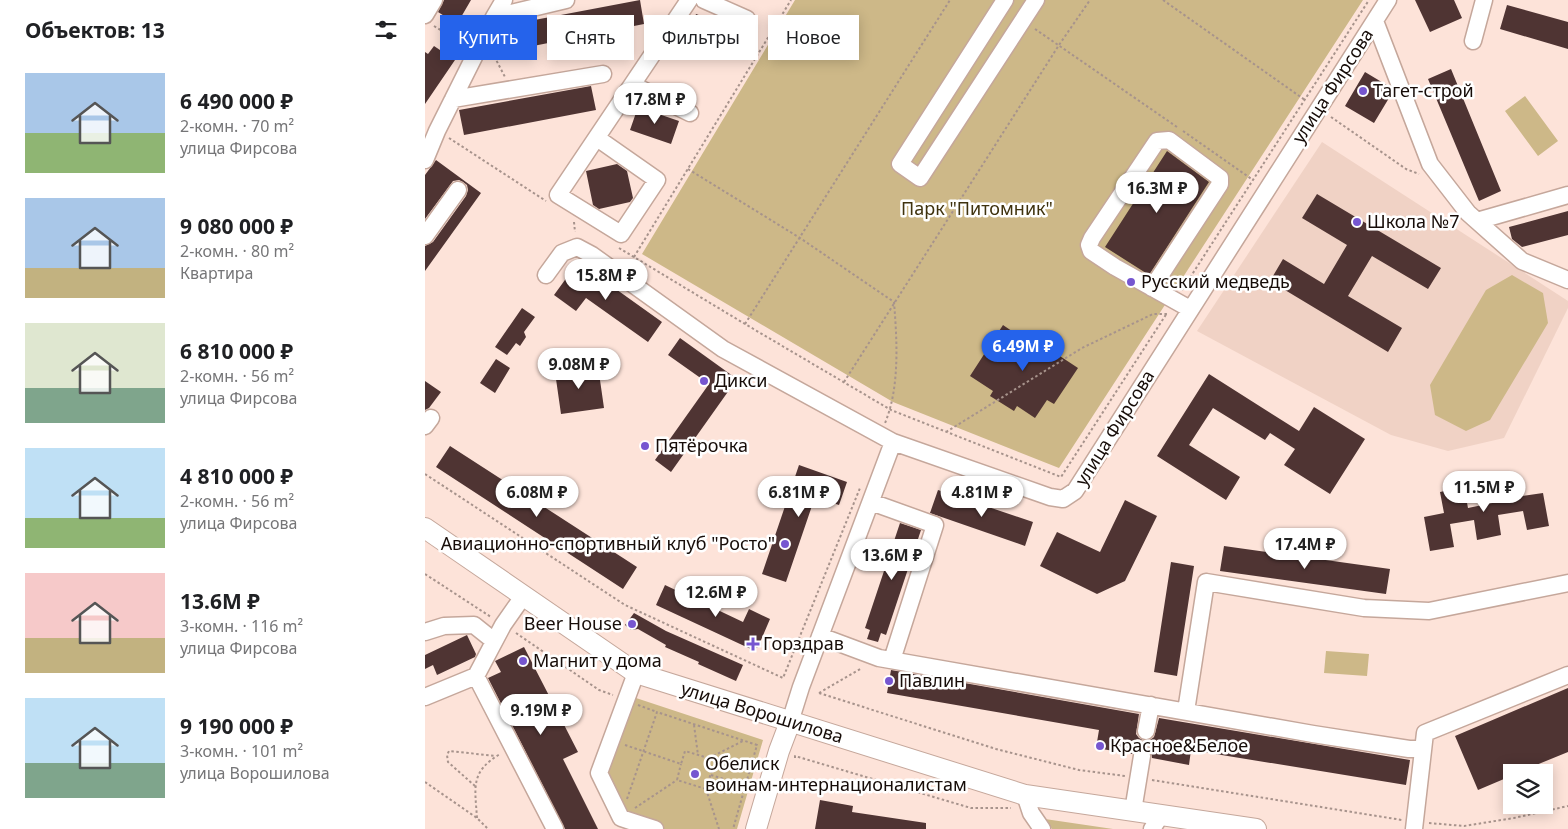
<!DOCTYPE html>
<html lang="ru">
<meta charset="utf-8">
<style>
:root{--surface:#fff;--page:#f2f2f2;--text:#202124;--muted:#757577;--accent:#2563eb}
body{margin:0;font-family:"Noto Sans",sans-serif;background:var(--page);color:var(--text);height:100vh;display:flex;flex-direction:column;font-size:19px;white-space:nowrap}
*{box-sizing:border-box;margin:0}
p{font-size:16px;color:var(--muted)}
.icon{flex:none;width:28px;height:28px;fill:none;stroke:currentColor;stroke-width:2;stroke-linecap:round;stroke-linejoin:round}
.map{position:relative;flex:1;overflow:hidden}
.side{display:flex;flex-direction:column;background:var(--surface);width:425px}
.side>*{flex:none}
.top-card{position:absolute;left:15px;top:15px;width:475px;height:45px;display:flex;gap:10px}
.tools{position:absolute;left:1078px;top:764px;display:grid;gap:10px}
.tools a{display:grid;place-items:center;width:50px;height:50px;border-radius:0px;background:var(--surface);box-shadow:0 2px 12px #0003;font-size:25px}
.price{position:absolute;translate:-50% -42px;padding:0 11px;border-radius:18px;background:#fff;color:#222;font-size:16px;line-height:32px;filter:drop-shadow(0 1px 2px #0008)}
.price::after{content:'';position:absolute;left:50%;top:30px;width:15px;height:11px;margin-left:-8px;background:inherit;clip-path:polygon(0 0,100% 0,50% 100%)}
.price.on{background:var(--accent);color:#fff}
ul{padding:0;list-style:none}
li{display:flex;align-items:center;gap:15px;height:125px;padding:0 25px}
li span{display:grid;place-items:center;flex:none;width:140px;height:100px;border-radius:0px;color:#555}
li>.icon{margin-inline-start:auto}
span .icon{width:60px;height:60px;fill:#fffc;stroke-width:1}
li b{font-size:21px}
h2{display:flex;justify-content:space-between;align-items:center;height:60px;padding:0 25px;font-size:21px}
.tag{padding:0 18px;border-radius:0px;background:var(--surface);box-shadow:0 2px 12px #0003;font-size:18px;line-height:45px}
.tag.on{background:var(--accent);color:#fff}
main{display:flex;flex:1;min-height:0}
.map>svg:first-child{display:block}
</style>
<main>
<section class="side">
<h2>Объектов: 13<svg class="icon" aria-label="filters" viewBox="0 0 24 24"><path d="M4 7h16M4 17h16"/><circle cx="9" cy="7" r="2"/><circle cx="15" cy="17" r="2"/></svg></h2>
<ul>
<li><span style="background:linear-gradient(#a9c7e8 60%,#8fb573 0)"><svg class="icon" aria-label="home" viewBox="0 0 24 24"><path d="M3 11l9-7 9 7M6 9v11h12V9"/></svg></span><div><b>6 490 000 ₽</b><p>2-комн. · 70 m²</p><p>улица Фирсова</p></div></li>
<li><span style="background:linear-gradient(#a9c7e8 70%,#c2b280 0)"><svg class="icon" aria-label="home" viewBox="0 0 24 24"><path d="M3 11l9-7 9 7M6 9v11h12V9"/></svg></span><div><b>9 080 000 ₽</b><p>2-комн. · 80 m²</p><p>Квартира</p></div></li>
<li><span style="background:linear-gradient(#dfe7d0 65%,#7fa58c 0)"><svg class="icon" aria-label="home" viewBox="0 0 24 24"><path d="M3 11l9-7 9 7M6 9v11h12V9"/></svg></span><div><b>6 810 000 ₽</b><p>2-комн. · 56 m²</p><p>улица Фирсова</p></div></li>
<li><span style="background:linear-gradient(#bfe0f5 70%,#8fb573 0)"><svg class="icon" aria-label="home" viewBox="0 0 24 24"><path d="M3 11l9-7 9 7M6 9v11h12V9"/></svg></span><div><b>4 810 000 ₽</b><p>2-комн. · 56 m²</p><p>улица Фирсова</p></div></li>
<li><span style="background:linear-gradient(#f6c9c9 65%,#c2b280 0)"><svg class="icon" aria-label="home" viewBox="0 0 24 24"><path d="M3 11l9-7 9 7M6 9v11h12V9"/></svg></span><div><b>13.6M ₽</b><p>3-комн. · 116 m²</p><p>улица Фирсова</p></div></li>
<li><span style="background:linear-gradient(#bfe0f5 65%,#7fa58c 0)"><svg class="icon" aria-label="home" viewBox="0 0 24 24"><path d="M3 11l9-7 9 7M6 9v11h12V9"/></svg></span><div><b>9 190 000 ₽</b><p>3-комн. · 101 m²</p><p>улица Ворошилова</p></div></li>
</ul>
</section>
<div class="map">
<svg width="1143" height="829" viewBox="0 0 1143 829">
<rect width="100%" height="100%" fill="#fde3d9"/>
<path fill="#f0d2c5" d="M897,142L1143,301V308L1079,438L1023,451L966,435L772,331Z"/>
<path fill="#cdb888" d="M370,0H938L634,468L468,402L217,254Z
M1100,96L1133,141L1113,156L1080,111Z
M1087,275L1118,293L1123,323L1065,420L1041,431L1010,415L1005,385L1061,290Z
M901,651L944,654L942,676L899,673Z
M208,697L338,740L312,829H230L196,818L179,775Z
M620,819L688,829H627Z"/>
<path fill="#4f3433" d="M19,0H46L32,24L13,12Z
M215,0L219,24L88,50L83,25Z
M990,0H1029L1037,18L1005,32Z
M1082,5L1143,22V49L1075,29Z
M271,14L312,29L304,52L263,37Z
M9,46L30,60L0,104V52L3,54Z
M1026,69L1076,191L1054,201L1003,79Z
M940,72L965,87L967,93L949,123L920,106Z
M166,86L171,110L39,135L34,110Z
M213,107L254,121L246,144L205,130Z
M742,151L784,182L724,275L680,247Z
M11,160L56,193L0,271V246L8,242L41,196L43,190L42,185L38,182L34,180L28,181L0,219V175Z
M192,164L202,171L208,198L205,202L174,209L168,205L161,171Z
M892,194L1016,268L1003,289L947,256L923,296L977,328L963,352L845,281L858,259L899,284L922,245L877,218Z
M1143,211V235L1097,247L1087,239L1084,227Z
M153,262L237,322L223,342L161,298L151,311L129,295Z
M97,308L110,317L99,332L101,337L95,346L91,343L82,355L70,347Z
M578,325L600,340L603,335L653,368L629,404L622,400L610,418L592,406L589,411L565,396L568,391L545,376Z
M255,338L312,379L246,472L230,460L284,384L243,355Z
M71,359L85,368L70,393L55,383Z
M173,366L179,408L136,414L130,372Z
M784,374L874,431L889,407L940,439L905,494L859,465L870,449L845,433L840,440L788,408L764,445L815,477L801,500L732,456Z
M0,381L16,392L4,408L0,410Z
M25,446L212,567L198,589L11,467Z
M374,465L422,482L414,505L390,497L361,582L337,574Z
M1094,477L1097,496L1118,493L1124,526L1102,530L1098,511L1073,515L1076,535L1052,540L1049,520L1025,524L1029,547L1005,551L999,517L1019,513L1015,492L1039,487L1043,508L1072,502L1069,482Z
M513,490L608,522L600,546L505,513Z
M700,500L732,516L700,581L672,594L615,566L632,532L675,552Z
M475,523L496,530L461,635L456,633L453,642L442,639L445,630L440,628Z
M799,546L965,569L961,594L795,571Z
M746,562L769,566L752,676L729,672Z
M240,585L318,622L324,609L345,619L333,647L328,650L231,605Z
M209,613L241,631L318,665L311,681L273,664L274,662L240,647L241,645L213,629L206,630L200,625Z
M42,635L51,654L50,657L12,675L8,665L0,669V655Z
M99,647L153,752L138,759L173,829H140L63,678L76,672L70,661Z
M466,670L714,714L711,734L714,738L720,741L725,740L729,737L734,718L985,760L981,785L766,750L764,765L727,758L726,752L719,746L713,747L707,754L671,748L674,730L462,693Z
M1143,688V752L1094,772H1086V776L1053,790L1030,736Z
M395,800L428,806L427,812L501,823V829H390Z"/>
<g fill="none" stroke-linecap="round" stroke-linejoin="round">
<path stroke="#dac3ba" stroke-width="16" stroke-dasharray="16 8" stroke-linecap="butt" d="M717,756L721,731"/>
<g stroke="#c5a79b" stroke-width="19">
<path id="minor" d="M279,0L322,19
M580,0L475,164L495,178L611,0
M0,15L9,0
M69,17L141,0
M950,21L1005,164L1043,213L1097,261L1143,280
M1048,41L1059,0
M208,85L265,113
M28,99L178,74
M172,138L232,180L196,234L133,195L264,0
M0,160L12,131L69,17L79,0
M1052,221L1143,195
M0,236L33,190
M121,275L137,253L152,247L167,255L298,349L468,442L625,497L638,499L650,491L963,0
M727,288L795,184V178L744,140L732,141L667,238L664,245L666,251L690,267L765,309
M0,426L6,418
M446,502L510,525L467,660
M99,595L78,625L51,676L130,829
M0,632L19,626L49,625L69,641
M395,636L454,658L888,734L984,749H998
M211,673L174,773L196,818L230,829
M0,697L51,676
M761,711L781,582L939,608L1004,611L1143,583
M365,722L376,687L468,442
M721,731L726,705
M600,795L606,813L617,829
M708,811L717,756
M727,829L736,815
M989,829L1000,733L1143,675"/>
</g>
<g stroke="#c5a79b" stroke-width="22">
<path id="major" d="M0,528L211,673L600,795L831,829
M331,829L354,751L365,722"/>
</g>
<path stroke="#a7938c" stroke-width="2" stroke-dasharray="2.5 2.5" stroke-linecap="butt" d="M738,0L880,100
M9,26L39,44
M610,29L752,127
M67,52L80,77
M906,117L981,169L994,174
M758,131L828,180
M24,138L121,201
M263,169L375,238L469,302C472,340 475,387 460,423
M149,222L150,232
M194,248L320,324L466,410L636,477L742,313
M209,257L366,0
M757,290L944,0
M320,324L525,0
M419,382L634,45L665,0
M521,432L657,348L728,314H742
M0,474L200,605L358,678L435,488
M0,574L66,617
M91,633L174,690L188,695
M394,693L571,749L654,770L700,776
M394,693L437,668
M213,705L232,712
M269,725L273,755
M200,745L256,764L260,751L290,760L281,789L252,780L256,764
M284,758L318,741
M370,758V756L546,808H586
M286,775L321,786
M727,780L977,820
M0,782L52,818L63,829
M50,786L23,762L22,755L24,751L71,756
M281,789L294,829
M202,799L232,712L332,745L308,829
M210,808L252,780
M52,818C50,787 45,772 75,754
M1004,823L1039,826L1089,818L1143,806"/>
<use href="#minor" stroke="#fff" stroke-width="16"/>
<use href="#major" stroke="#fff" stroke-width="20"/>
</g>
<g fill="#7656d0" stroke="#fff" stroke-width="2">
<circle cx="938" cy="91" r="5"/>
<circle cx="932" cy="222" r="5"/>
<circle cx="706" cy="282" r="5"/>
<circle cx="279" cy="381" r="5"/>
<circle cx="220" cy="446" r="5"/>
<circle cx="360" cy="544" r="5"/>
<circle cx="207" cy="624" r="5"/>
<path d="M325.5 636.5h5v5h5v5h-5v5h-5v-5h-5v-5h5z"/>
<circle cx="98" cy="661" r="5"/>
<circle cx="464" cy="681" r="5"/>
<circle cx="675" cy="746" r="5"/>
<circle cx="270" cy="774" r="5"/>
</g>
<g text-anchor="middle" stroke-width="5" stroke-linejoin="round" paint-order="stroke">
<g font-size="18" fill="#160c08" stroke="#fff">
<text transform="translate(908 86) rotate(-57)" y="6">улица Фирсова</text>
<text transform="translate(690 428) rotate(-58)" y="6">улица Фирсова</text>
<text transform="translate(337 713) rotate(17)" y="6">улица Ворошилова</text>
</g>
<g font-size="18" fill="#160c08" stroke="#fff" text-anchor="start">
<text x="948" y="97">Тагет-строй</text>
<text x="942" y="228">Школа №7</text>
<text x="716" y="288">Русский медведь</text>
<text x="289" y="387">Дикси</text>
<text x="230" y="452">Пятёрочка</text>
<text x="350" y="550" text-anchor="end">Авиационно-спортивный клуб "Росто"</text>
<text x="197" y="630" text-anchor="end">Beer House</text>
<text x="338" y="650">Горздрав</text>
<text x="108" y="667">Магнит у дома</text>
<text x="474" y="687">Павлин</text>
<text x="685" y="752">Красное&amp;Белое</text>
<text x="280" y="770">Обелиск<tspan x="280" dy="21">воинам-интернационалистам</tspan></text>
</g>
<g font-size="18" fill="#3f320e" stroke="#fff">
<text x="552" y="215">Парк "Питомник"</text>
</g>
</g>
</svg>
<div class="tools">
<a><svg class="icon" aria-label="layers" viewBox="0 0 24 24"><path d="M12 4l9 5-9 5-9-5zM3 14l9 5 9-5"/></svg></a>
</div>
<b class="price" style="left:230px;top:125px">17.8M ₽</b>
<b class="price" style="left:732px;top:214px">16.3M ₽</b>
<b class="price" style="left:181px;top:301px">15.8M ₽</b>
<b class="price on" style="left:598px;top:372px">6.49M ₽</b>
<b class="price" style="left:154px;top:390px">9.08M ₽</b>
<b class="price" style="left:1059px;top:513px">11.5M ₽</b>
<b class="price" style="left:112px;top:518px">6.08M ₽</b>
<b class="price" style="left:374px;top:518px">6.81M ₽</b>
<b class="price" style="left:557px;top:518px">4.81M ₽</b>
<b class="price" style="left:880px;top:570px">17.4M ₽</b>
<b class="price" style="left:467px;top:581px">13.6M ₽</b>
<b class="price" style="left:291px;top:618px">12.6M ₽</b>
<b class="price" style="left:116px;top:736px">9.19M ₽</b>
<div class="top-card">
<a class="tag on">Купить</a>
<a class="tag">Снять</a>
<a class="tag">Фильтры</a>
<a class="tag">Новое</a>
</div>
</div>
</main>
